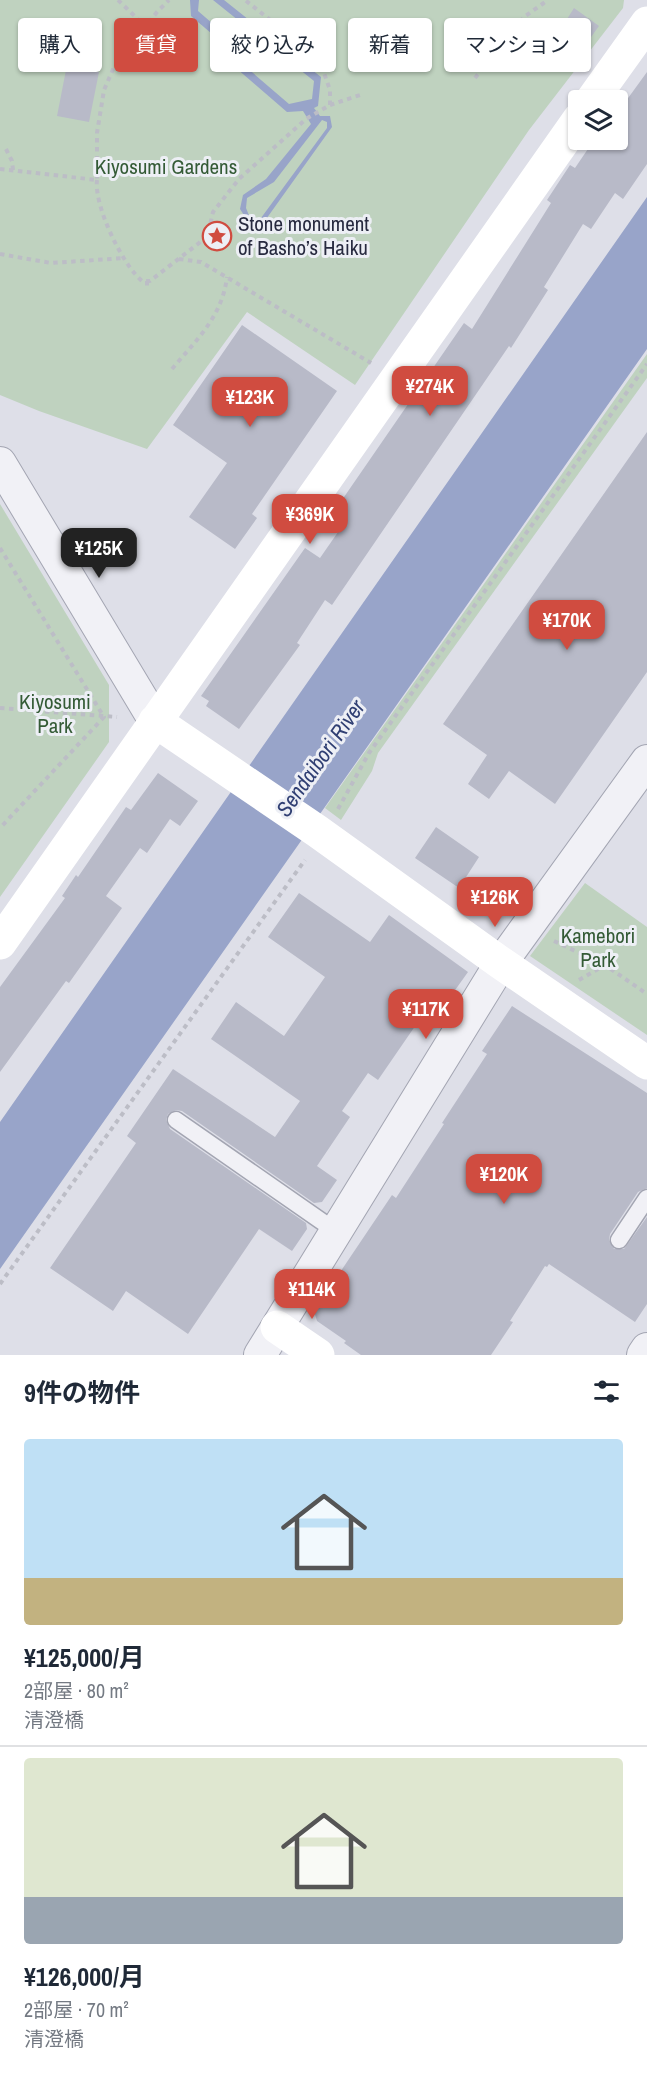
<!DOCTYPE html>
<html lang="ja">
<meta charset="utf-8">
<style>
:root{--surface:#fff;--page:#f2f2f3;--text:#1f2937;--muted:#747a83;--line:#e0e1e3;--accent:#d04c40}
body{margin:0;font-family:"Archivo Narrow","Noto Sans JP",sans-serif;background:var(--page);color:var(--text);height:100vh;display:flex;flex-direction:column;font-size:22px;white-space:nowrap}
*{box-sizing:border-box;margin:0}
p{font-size:20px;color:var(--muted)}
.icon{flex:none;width:33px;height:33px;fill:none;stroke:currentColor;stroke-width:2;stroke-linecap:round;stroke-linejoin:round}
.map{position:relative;height:1355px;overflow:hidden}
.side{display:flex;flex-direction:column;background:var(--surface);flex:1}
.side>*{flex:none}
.hud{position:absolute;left:18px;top:18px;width:612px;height:54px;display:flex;gap:12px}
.buttons{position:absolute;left:568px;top:90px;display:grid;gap:12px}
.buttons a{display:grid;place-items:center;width:60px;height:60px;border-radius:6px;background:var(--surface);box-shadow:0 2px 4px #0004;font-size:30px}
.price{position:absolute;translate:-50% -51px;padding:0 14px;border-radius:12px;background:var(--accent);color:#fff;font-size:20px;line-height:39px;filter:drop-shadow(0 2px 3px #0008)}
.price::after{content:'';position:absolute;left:50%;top:36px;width:18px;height:14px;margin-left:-9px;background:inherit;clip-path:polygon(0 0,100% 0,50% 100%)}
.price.selected{background:#222;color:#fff}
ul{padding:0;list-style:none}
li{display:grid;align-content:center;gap:12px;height:318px;padding:0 24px}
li+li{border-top:2px solid var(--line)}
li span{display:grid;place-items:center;height:186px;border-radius:6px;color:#555}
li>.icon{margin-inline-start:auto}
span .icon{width:108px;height:108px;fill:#fffc;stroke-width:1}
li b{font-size:26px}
h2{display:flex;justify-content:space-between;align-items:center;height:72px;padding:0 24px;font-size:26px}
.tag{padding:0 21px;border-radius:6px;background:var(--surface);box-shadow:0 2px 4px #0004;font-size:21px;line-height:54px}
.tag.selected{background:var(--accent);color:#fff}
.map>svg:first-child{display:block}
</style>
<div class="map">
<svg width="647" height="1355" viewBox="0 0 647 1355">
<rect width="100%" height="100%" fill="#dedfe8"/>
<path fill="#bfd2bf" d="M0,0H624L623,8L529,130L355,385L247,312L147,449L39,411L0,395Z
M647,354V378L378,753L372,771L341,820L325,808Z
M0,504L109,685V742L0,897Z
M585,883L647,927V1035L530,956Z"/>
<path fill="#98a4c9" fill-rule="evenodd" d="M190,0H199L198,11L248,54L246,67L289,104L312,99L314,81L213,0H224L321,77L318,106L314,108L320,116H330L332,127L264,222L249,223L240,209L243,195L266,179L311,124L303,111L287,112L236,68L239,57L191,16ZM322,120L327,122V128L261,218H250L246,208L247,198L274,182Z
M647,197V349L0,1269V1122Z"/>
<path fill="#b8bac8" d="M574,8L599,26L586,44L562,27Z
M67,65L99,72L89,122L57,116Z
M647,72V164L623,199L615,193L591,229L583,224L544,287L548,290L511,348L509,346L332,605L325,600L297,643L300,645L239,729L206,706L209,701L201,696L305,548L320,558L345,522L333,513L464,323L472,329L551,203L547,200L570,165L575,168L594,140H618V112Z
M242,325L337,391L252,514L257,518L235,549L189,517L227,463L173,425Z
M647,432V672L555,804L509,771L489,799L468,784L487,755L443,724Z
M158,773L198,801L180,826L170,819L147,853L140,848L106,896L122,908L69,983L66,981L0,1072V987L65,898L62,896L76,875L78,877L126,807L131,810Z
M436,827L479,857L459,888L415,858Z
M299,893L370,942L389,915L468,972L443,1007L433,1000L378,1080L368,1073L342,1111L350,1117L317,1166L337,1180L322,1202L314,1203L182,1111L176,1110L168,1114L166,1120L170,1129L306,1223L307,1229L292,1251L259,1229L188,1334L126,1291L113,1311L50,1268L136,1143L127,1136L173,1069L275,1137L300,1101L211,1039L236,1002L284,1036L325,977L268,937Z
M512,1006L647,1093V1188L638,1192L610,1234L609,1240L614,1249H624L647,1217V1304L635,1322L549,1264L547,1267L545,1266L510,1321L513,1322L491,1355H361L344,1343L346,1341L317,1321L314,1311L392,1195L396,1198L444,1124L442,1123L487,1054L482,1051Z"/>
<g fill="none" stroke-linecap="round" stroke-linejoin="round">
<g stroke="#a3a5b2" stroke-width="19">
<path id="lane" d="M176,1120L337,1232
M619,1240L647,1198"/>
</g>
<g stroke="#a3a5b2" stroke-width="34">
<path id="street" d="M0,463L155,721
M260,1355L501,963L647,761
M643,1355L647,1349"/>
</g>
<path stroke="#bcbdc6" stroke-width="4" stroke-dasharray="4.5 4.5" stroke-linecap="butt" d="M118,0L146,27
M475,78L524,17L548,0
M330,105L360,95
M6,149L12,161L13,170
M0,169L97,180V133L104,90L114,67L157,12L169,0
M97,180C94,206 122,264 142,281H150L199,243L208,234L213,212L239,179L306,119L330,105V90L324,73L279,27L245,0
M0,254L51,263L125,258
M179,259L201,262L371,363
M147,281V290
M172,369C197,339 222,317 227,277
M0,548L104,717L0,828
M0,708L117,717
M338,809L369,753L647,364
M554,941L605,965L647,994
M579,980L605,965
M0,1284L305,860"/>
<use href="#lane" stroke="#f1f1f6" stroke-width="16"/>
<use href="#street" stroke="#f1f1f6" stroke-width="32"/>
<path stroke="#fff" stroke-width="33" d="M592,100L647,23
M155,721L317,831L501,963L647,1063
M0,943L579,119
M277,1327L318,1355"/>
</g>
<defs>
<g id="sight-ring" transform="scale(1.5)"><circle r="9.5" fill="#edeff5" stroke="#d04c40" stroke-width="1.5"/><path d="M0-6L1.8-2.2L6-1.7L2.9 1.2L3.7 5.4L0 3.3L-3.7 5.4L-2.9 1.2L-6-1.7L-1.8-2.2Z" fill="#d04c40"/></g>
</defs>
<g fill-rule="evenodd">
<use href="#sight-ring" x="217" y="236"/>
</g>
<g text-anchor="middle" stroke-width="6" stroke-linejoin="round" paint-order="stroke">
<g font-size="21" fill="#345b36" stroke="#edeff5">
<text x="166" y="174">Kiyosumi Gardens</text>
<text x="55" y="709">Kiyosumi<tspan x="55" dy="24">Park</tspan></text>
<text x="598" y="943">Kamebori<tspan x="598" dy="24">Park</tspan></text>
</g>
<g font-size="21" fill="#272a3f" stroke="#edeff5" text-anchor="start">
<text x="238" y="231">Stone monument<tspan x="238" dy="24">of Basho’s Haiku</tspan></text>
</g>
<g font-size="22" font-style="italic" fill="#303f73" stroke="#edeff5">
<text transform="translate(320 758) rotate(-55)" y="8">Sendaibori River</text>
</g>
</g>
</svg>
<div class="buttons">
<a><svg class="icon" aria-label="layers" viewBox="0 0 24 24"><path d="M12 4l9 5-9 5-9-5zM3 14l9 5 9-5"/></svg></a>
</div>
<b class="price" style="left:430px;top:417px">¥274K</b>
<b class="price" style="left:250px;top:428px">¥123K</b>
<b class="price" style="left:310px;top:545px">¥369K</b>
<b class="price selected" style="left:99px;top:579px">¥125K</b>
<b class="price" style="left:567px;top:651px">¥170K</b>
<b class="price" style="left:495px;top:928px">¥126K</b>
<b class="price" style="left:426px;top:1040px">¥117K</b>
<b class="price" style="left:504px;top:1205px">¥120K</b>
<b class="price" style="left:312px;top:1320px">¥114K</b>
<div class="hud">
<a class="tag">購入</a>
<a class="tag selected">賃貸</a>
<a class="tag">絞り込み</a>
<a class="tag">新着</a>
<a class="tag">マンション</a>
</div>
</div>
<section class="side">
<h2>9件の物件<svg class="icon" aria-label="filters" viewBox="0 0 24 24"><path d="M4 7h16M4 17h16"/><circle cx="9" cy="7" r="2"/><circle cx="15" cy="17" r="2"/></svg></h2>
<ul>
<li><span style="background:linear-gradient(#bfe0f5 75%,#c2b280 0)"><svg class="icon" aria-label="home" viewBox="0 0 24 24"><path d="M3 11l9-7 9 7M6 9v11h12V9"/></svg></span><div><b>¥125,000/月</b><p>2部屋 · 80 m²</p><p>清澄橋</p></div></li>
<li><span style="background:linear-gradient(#dfe7d0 75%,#9aa5b1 0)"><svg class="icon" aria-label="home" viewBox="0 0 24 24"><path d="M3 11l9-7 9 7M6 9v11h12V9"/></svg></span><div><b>¥126,000/月</b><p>2部屋 · 70 m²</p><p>清澄橋</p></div></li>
</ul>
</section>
